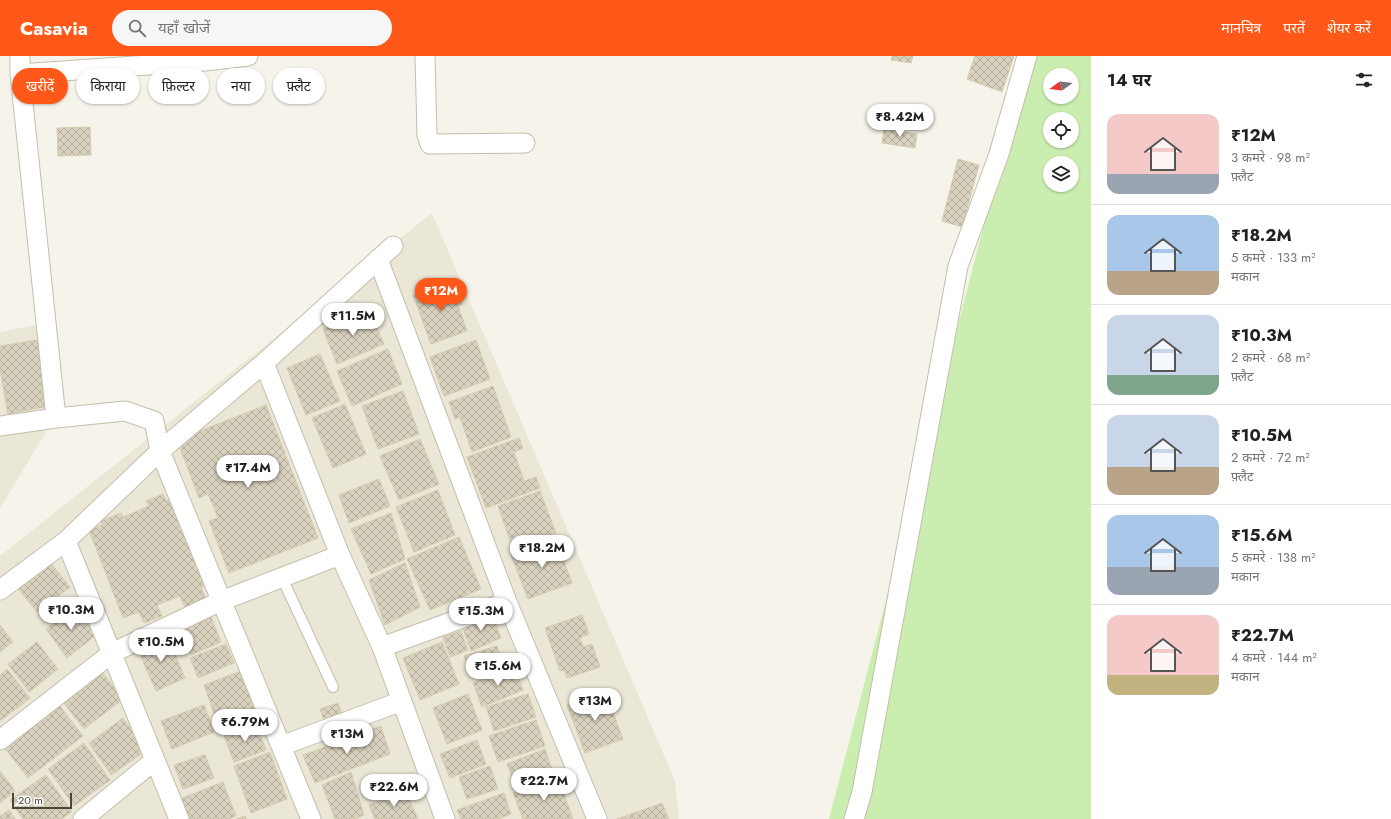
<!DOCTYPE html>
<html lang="hi">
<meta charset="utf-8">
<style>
:root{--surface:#fff;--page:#f6f6f6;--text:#202124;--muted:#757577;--line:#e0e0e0;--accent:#ff5818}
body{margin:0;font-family:Jost,"Noto Sans Devanagari",sans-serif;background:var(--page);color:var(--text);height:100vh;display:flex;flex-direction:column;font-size:15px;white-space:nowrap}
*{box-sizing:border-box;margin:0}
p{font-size:13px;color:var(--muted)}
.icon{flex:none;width:22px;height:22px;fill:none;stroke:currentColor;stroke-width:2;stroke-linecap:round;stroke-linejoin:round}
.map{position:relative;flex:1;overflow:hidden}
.drawer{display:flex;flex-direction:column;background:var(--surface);width:300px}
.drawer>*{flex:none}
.guide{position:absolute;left:12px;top:12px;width:380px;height:36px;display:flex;gap:8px}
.needle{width:26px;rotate:256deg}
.tools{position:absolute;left:1043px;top:12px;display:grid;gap:8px}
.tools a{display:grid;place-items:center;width:36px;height:36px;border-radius:50%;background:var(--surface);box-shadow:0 1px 3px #0004;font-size:20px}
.scale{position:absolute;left:12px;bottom:10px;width:60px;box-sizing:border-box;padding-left:4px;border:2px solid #4b4637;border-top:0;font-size:11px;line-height:14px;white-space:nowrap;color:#4b4637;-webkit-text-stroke:3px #fff;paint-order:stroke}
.price{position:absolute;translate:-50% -34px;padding:0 9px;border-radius:14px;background:#fff;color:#222;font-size:13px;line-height:26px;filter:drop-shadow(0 1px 2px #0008)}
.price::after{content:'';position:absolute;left:50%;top:24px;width:12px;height:9px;margin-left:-6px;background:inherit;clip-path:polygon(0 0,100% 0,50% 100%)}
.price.selected{background:var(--accent);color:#fff}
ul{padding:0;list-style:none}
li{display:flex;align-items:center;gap:12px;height:100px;padding:0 16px}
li+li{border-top:1px solid var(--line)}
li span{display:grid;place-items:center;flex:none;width:112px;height:80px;border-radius:12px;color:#555}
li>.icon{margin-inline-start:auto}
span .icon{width:48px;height:48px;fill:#fffc;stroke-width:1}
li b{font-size:17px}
h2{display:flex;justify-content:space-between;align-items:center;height:48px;padding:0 16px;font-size:17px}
.tag{padding:0 14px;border-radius:18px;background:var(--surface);box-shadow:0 1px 3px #0004;font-size:14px;line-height:36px}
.tag.selected{background:var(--accent);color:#fff}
header{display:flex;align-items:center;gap:24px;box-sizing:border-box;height:56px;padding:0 20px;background:var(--accent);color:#fff}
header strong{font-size:19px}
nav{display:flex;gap:22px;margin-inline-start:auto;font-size:14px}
.search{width:280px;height:36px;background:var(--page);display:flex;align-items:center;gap:10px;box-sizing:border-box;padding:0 14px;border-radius:22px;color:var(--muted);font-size:15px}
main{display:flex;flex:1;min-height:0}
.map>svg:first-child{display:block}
</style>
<header>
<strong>Casavia</strong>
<div class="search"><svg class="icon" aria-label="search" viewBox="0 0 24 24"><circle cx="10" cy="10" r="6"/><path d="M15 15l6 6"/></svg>यहाँ खोजें</div>
<nav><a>मानचित्र</a><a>परतें</a><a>शेयर करें</a></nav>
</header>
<main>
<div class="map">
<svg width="1091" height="763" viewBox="0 0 1091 763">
<defs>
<pattern id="building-cross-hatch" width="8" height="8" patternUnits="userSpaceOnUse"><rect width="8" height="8" fill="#d9d2be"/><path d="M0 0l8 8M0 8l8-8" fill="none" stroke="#b2ac9b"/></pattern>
</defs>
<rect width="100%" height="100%" fill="#f6f4ea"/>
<path fill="#ebe7d7" d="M432,157L675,725L679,763H0V500Z
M41,268L63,348L0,452V276Z"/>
<path fill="#caeeaf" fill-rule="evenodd" d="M1028,0H1091V763H829ZM1050,19H1072V41H1050ZM1050,63H1072V85H1050ZM1050,107H1072V129H1050Z"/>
<path fill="url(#building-cross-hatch)" stroke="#d5cbb0" d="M892,0H913L911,7L891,4Z
M975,0H1014L1002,36L967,23Z
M90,71L91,99L58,100L57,72Z
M884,73L917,78L915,92L882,87Z
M958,103L979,109L962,171L942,165Z
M453,224L462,248L458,250L467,275L431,288L413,239Z
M369,254L384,288L337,308L323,273Z
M37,284L49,350L8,358L0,313V290Z
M476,284L490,323L444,340L430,301Z
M388,293L402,328L352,350L337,315Z
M320,298L340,345L306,359L287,312Z
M493,330L511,381L472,396L460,361L455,363L449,346Z
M403,335L419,378L378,393L362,350Z
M345,348L366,398L333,412L312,362Z
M266,349L318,482L229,517L209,465L218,462L208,438L199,442L177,384Z
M519,382L523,392L514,396L524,425L536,421L540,432L486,452L467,401Z
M420,383L439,428L399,444L380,400Z
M379,423L390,450L349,467L339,439Z
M438,434L455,479L414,496L396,451Z
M540,435L556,477L513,493L498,450Z
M163,438L166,445L174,442L208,529L201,531L206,544L185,552L180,540L157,549L162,560L144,567L139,556L123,562L89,474L102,469L101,465L121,457L123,461L149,450L146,445Z
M391,457L405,503L371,518L351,473Z
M459,481L481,533L430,554L407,503Z
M556,483L572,527L528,543L511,499Z
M50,506L70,531L37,556L17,531Z
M405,507L420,551L385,569L369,524Z
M79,547L87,557L82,561L96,579L67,602L46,573Z
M492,559L501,582L471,595L461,567Z
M582,559L589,578L580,582L583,591L592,588L600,611L567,622L564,614L560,615L545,572Z
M211,561L221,586L191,599L180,574Z
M0,569L13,586L0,596Z
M461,575L468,594L450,601L443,581Z
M167,579L185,622L156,635L137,592Z
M37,586L58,613L29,636L8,608Z
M442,586L459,628L420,644L403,602Z
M226,588L234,607L198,622L190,602Z
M497,590L503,609L471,620L464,600Z
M514,611L523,634L482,651L473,627Z
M7,613L30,642L0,665V619Z
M241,615L251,644L258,641L262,653L218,669L204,629Z
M103,617L123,643L84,673L64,647Z
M605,635L623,683L585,697L567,649Z
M468,638L482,674L447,688L433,652Z
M528,638L536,661L494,675L486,651Z
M338,647L343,661L325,667L320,653Z
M59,649L83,680L28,722L4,691Z
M204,649L214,676L172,693L161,665Z
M123,662L146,695L111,719L89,687Z
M536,664L545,690L498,706L489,680Z
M256,668L266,694L234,706L224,680Z
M381,670L390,698L315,727L303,699Z
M477,684L486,708L450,722L440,698Z
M84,687L110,724L74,750L48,713Z
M545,693L553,716L516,731L507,708Z
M270,696L287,743L251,757L234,710Z
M205,699L214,722L183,733L174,709Z
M490,710L498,733L467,743L459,721Z
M0,715L15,735L0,747Z
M351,716L364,759L355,763H335L322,729Z
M46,719L72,756L61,763H23L10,744Z
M558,721L573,763H523L513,737Z
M223,726L236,760L228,763H188L180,743Z
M405,734L418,763H375L369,749Z
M504,737L511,758L498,763H461L457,754Z
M662,747L669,763H617Z
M9,754L15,763H0V760Z
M245,760L246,763H236Z"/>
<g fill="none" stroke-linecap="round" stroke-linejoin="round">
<g stroke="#c3beab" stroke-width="12">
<path id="service" d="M282,522L333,631"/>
</g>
<g stroke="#c3beab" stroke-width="21">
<path id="minor" d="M20,0V18L56,362
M425,0L427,79L430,88L525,87
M20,18L205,5L248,0
M378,203L507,546L597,763
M264,307L340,499L382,591L445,763
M0,370L56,362L125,355L154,365L160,395L311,763
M66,485L179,763
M0,534L66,485L160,395L264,307L393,190
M382,591L507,546
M0,684L112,597L221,545L340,499
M281,690L402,645
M83,763L155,704
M854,763L862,736L958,210L999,98L1027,0"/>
</g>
<use href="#service" stroke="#fff" stroke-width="10"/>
<use href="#minor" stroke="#fff" stroke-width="19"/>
</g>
</svg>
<div class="tools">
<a><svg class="needle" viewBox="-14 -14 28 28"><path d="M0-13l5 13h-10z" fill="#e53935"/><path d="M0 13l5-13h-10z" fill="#757577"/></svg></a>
<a><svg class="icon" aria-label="locate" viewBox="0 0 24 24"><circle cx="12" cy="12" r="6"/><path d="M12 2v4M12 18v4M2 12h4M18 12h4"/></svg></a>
<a><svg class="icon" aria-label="layers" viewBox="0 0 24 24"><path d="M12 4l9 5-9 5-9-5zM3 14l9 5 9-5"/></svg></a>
</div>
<div class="scale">20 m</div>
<b class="price" style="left:900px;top:82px">₹8.42M</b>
<b class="price selected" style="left:441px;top:256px">₹12M</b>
<b class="price" style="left:353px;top:281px">₹11.5M</b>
<b class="price" style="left:248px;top:433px">₹17.4M</b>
<b class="price" style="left:542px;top:513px">₹18.2M</b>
<b class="price" style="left:71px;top:575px">₹10.3M</b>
<b class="price" style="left:481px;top:576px">₹15.3M</b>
<b class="price" style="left:161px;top:607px">₹10.5M</b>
<b class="price" style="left:498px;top:631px">₹15.6M</b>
<b class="price" style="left:595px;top:666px">₹13M</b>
<b class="price" style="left:245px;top:687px">₹6.79M</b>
<b class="price" style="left:347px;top:699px">₹13M</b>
<b class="price" style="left:544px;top:746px">₹22.7M</b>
<b class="price" style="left:394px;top:752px">₹22.6M</b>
<div class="guide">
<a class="tag selected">खरीदें</a>
<a class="tag">किराया</a>
<a class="tag">फ़िल्टर</a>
<a class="tag">नया</a>
<a class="tag">फ़्लैट</a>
</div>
</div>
<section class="drawer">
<h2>14 घर<svg class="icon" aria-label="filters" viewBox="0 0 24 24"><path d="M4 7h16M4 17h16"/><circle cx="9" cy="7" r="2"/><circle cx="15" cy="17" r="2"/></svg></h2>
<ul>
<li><span style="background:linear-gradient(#f6c9c9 75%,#9aa5b1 0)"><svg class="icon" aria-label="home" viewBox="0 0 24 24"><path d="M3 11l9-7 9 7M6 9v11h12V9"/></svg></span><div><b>₹12M</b><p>3 कमरे · 98 m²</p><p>फ़्लैट</p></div></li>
<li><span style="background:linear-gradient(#a9c7e8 70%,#b9a48a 0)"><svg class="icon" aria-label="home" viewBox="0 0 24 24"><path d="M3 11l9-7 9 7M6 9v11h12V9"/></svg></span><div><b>₹18.2M</b><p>5 कमरे · 133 m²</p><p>मकान</p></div></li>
<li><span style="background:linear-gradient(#c9d6e8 75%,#7fa58c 0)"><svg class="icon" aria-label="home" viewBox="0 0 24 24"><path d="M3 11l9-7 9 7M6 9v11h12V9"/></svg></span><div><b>₹10.3M</b><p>2 कमरे · 68 m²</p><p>फ़्लैट</p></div></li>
<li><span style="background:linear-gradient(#c9d6e8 65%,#b9a48a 0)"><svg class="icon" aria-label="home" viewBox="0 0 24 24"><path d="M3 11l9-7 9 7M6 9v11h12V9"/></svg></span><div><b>₹10.5M</b><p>2 कमरे · 72 m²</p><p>फ़्लैट</p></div></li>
<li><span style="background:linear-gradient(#a9c7e8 65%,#9aa5b1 0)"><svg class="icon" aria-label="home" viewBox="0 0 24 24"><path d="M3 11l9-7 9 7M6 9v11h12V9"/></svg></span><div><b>₹15.6M</b><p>5 कमरे · 138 m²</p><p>मकान</p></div></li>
<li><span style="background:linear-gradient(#f6c9c9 75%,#c2b280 0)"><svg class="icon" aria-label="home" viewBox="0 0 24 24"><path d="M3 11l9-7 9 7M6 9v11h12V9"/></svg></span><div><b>₹22.7M</b><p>4 कमरे · 144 m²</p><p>मकान</p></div></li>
</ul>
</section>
</main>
